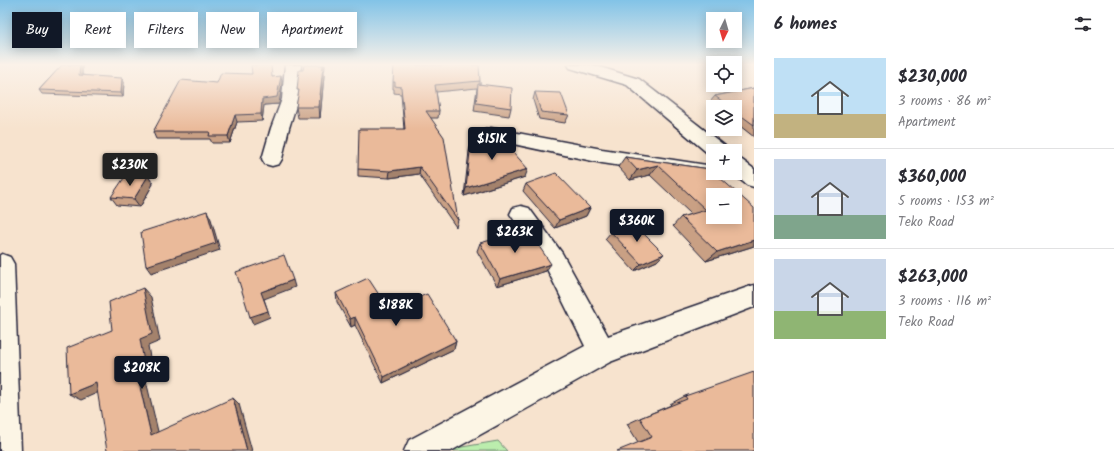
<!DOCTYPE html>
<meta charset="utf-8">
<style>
:root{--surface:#fff;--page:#f2f2f3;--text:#2b2b33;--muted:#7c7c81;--line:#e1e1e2;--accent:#111827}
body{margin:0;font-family:Kalam,sans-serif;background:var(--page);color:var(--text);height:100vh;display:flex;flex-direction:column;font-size:15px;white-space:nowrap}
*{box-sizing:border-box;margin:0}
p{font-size:13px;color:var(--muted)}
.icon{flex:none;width:22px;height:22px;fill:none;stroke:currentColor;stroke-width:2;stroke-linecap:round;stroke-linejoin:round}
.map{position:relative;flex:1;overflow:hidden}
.details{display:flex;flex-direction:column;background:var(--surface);width:360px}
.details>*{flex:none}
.guide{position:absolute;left:12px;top:12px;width:380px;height:36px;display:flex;gap:8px}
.needle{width:26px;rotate:185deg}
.tools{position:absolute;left:706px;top:12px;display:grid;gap:8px}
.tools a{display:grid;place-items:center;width:36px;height:36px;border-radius:0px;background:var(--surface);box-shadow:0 2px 10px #0003;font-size:20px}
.price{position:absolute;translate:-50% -34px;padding:0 9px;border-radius:4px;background:var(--accent);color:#fff;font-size:13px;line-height:26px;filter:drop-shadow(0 1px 2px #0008)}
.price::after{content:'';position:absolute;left:50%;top:24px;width:12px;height:9px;margin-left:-6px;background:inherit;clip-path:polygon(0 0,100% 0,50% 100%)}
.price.current{background:#222;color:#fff}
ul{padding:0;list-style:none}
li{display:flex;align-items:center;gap:12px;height:100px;padding:0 20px}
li+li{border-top:1px solid var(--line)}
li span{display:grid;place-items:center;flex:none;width:112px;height:80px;border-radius:0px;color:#555}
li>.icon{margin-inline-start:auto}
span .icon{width:48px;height:48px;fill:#fffc;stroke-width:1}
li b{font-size:17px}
h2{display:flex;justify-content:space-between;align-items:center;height:48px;padding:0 20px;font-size:17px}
.chip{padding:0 14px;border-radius:0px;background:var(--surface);box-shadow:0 2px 10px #0003;font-size:14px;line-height:36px}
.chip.current{background:var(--accent);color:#fff}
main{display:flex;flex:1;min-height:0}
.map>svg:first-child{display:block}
</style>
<main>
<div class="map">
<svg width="754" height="451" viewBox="0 0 754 451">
<rect width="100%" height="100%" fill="#f7e3ce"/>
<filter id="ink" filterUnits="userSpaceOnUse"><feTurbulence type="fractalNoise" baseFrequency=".025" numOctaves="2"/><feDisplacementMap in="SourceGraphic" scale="8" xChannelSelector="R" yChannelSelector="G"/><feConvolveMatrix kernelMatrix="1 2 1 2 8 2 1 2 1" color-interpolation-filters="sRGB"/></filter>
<g filter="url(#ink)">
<path fill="#bbedad" stroke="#6e8874" d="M498,441L507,451H452L456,448Z"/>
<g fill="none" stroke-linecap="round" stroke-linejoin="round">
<g stroke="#22223b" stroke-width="3">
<path id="minor" d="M285,65H301L298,99L289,128L282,159L279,164L272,166L265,164L262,159L271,128L282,99Z
M568,65H593L639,79L725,146L727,151H713V156H711L627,85L570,68Z
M491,128L602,149L713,166V173H723L720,178L713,180L602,163L485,138L482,134L485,130Z
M735,158L742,160L754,169V187L747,185L732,173H735Z
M521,206L529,208L562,253L608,336L754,285V307L610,362L451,451H404L409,440L585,346L546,267L510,214L513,208Z
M2,254L10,257L14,264L21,451H0V255Z"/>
</g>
<use href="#minor" fill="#fcf5e5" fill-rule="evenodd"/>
</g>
<path fill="#c9a084" stroke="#22223b" d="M62,65H82V75L124,82L123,97L42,94L39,90Z
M325,65L320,118H298L296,107L298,97Z
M273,77L282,83L279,104L264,105L262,121L237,122L230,143H212L210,139H156L153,132L217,83Z
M480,81V84L511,108L509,116L474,111L477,88L436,92L439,111L438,118H431L458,220L456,227L419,174L389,178L358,176V169L404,129L401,94L394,93V89H393V82Z
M754,88V137L735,122V107H715L709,103L715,96Z
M535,92L569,115L565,123L539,119L533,100Z
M471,143L525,177L464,196L469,151Z
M625,157L710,169L754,246L706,261L673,226L681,217L691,214L650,175L630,180L618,167Z
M148,176L153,184L140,207L117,205L111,197Z
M526,184L590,208L586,216L555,228L523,191Z
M611,232L657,261L634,271L605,239Z
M480,243L546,271L497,286L477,251Z
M336,293L389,310L456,341L454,349L383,383L355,325L351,327L337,302Z
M685,396L754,451L638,442L627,424L640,418L671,405L670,404Z"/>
<path fill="#a4826c" stroke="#22223b" d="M80,65H82V79L79,75Z
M323,65H325L320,118L319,107Z
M281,76L282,83L279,104L264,105L262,121L261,114L262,99Z
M122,78L124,82L123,97L121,93Z
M235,115L237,122L230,143L228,136Z
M658,165L650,175L630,180L637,170Z
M420,167L419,174L389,178L390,171Z
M528,169L525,177L464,196L466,188Z
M148,176L153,184L140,207L134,199Z
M590,208L586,216L555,228L559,220Z
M207,211L211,219L220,250L151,273L146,266Z
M754,240V246L706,261L717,252Z
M664,254L657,261L634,271L641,264Z
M551,264L546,271L497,286L500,279Z
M293,280L295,287L264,299L270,317L253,324L250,317L261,292Z
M143,288L151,297L160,341L148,346L152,369L144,372L160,440L151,435L135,365Z
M355,317V325L351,327L350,319Z
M456,341L454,349L383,383L384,377Z
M96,383L106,389L81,400L69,394Z
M233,398L239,404L252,451H247Z"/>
<path fill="#eaba9a" stroke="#22223b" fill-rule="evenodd" d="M62,65H80L79,75L122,78L121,93L39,90Z
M251,65H271L272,77L281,76L277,97L262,99L261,114L235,115L228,136H209L210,132H153L181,80L217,83L221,73L252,74Z
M304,65H323L319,107H296L299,90H297L299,70H303Z
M394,65H479L480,81L435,85L439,111H426L444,137L458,220L420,167L390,171L358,169L359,129H405L401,87L395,86V82H393Z
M478,84L512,88L511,108L476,103Z
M754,88V125L735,111V107H730L715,96Z
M535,92L561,93L569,115L541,112Z
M498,135L528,169L466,188L471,143Z
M625,157L710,169L754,208V240L717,252L681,217L706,210L658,165L637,170ZM713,195H735V217H713Z
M556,173L590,208L559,220L526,184Z
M126,175L148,176L134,199L111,197Z
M207,211L216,243L146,266L141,232Z
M633,223L664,254L641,264L611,232Z
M528,230L551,264L500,279L480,243Z
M284,255L293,280L261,292L268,311L250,317L236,272Z
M368,278L389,310L427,294L456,341L384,377L355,317L350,319L336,293Z
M143,288L152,334L140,339L144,362L135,365L151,435L233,398L247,451H107L96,383L69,394L67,348L112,330L109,302Z
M754,372V451H617L652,437L640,418L687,399L685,396Z"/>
</g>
<linearGradient id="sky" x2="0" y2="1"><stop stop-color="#82c3e7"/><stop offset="0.5" stop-color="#fbf2e9"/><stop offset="1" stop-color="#fbf2e9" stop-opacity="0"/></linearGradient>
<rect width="754" height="129" fill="url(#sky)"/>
</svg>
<div class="tools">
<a><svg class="needle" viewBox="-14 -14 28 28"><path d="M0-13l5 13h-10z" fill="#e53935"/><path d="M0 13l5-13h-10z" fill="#7c7c81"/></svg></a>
<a><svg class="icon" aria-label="locate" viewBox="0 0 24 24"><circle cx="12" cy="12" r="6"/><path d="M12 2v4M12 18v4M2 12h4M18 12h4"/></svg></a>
<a><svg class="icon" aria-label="layers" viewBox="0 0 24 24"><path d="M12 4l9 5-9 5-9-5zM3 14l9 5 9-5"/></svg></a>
<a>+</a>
<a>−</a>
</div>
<b class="price" style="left:492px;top:161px">$151K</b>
<b class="price current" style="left:130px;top:187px">$230K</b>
<b class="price" style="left:637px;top:243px">$360K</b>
<b class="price" style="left:515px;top:254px">$263K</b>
<b class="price" style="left:396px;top:327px">$188K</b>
<b class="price" style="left:142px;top:390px">$208K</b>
<div class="guide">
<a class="chip current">Buy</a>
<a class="chip">Rent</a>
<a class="chip">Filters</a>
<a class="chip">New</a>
<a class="chip">Apartment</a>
</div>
</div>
<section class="details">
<h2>6 homes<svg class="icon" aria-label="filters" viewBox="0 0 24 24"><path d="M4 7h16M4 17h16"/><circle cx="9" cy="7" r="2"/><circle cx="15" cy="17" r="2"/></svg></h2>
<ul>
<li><span style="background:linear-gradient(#bfe0f5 70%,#c2b280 0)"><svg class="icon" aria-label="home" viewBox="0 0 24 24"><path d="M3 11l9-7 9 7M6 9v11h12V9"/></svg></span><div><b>$230,000</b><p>3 rooms · 86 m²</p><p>Apartment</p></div></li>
<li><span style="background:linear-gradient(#c9d6e8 70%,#7fa58c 0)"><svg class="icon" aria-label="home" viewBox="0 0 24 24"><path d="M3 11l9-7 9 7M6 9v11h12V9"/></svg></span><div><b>$360,000</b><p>5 rooms · 153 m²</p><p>Teko Road</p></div></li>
<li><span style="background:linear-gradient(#c9d6e8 65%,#8fb573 0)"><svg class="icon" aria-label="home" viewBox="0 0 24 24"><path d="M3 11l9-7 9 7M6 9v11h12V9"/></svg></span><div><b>$263,000</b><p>3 rooms · 116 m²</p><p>Teko Road</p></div></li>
</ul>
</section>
</main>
